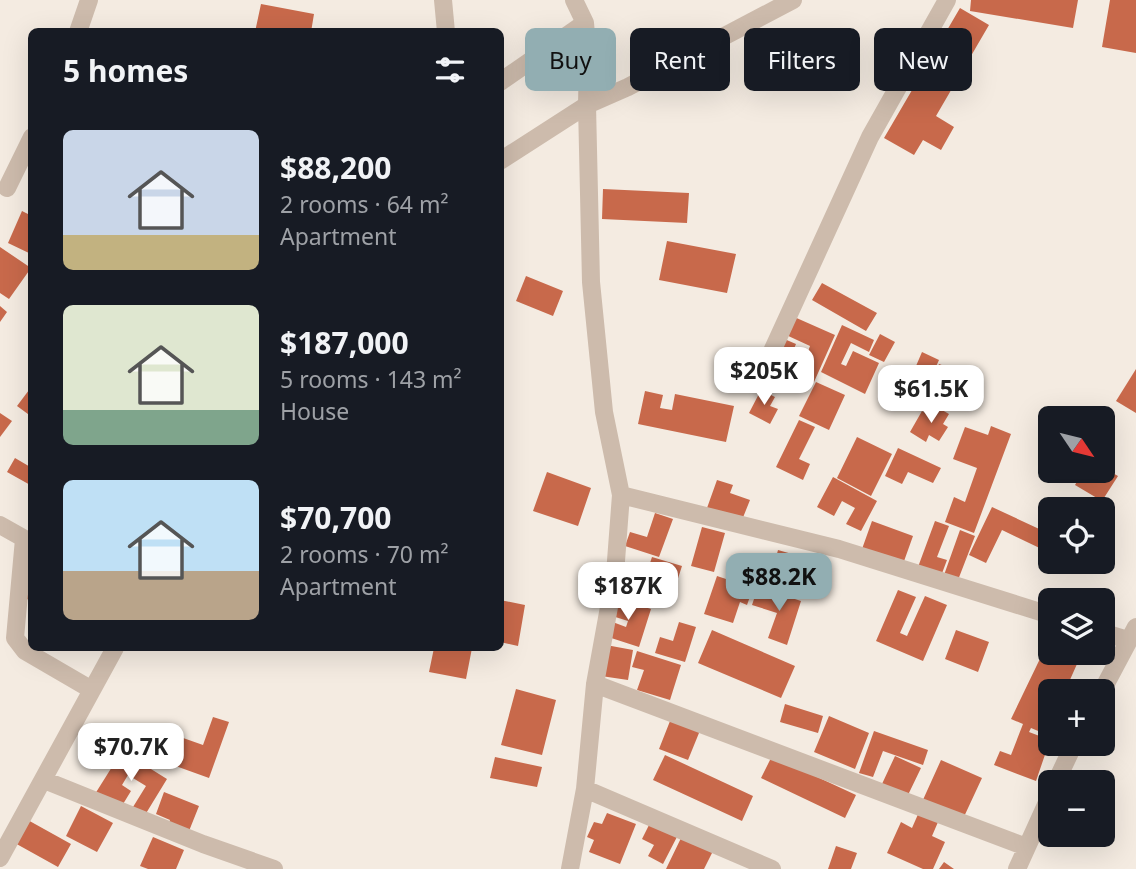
<!DOCTYPE html>
<meta charset="utf-8">
<style>
:root{--surface:#171b24;--page:#242831;--text:#f1f3f6;--muted:#9ea1a6;--accent:#92aeb2}
body{margin:0;font-family:"Noto Sans",sans-serif;background:var(--page);color:var(--text);height:100vh;display:flex;flex-direction:column;font-size:26px;white-space:nowrap}
*{box-sizing:border-box;margin:0}
p{font-size:23px;color:var(--muted)}
.icon{flex:none;width:38px;height:38px;fill:none;stroke:currentColor;stroke-width:2;stroke-linecap:round;stroke-linejoin:round}
.map{position:relative;flex:1;overflow:hidden}
.side{position:absolute;left:28px;top:28px;width:476px;height:623px;display:flex;flex-direction:column;background:var(--surface);border-radius:10px;box-shadow:0 7px 28px #0002}
.side>*{flex:none}
.banner{position:absolute;left:525px;top:28px;width:506px;height:63px;display:flex;gap:14px}
.needle{width:46px;rotate:125deg}
.buttons{position:absolute;left:1038px;top:406px;display:grid;gap:14px}
.buttons a{display:grid;place-items:center;width:77px;height:77px;border-radius:10px;background:var(--surface);box-shadow:0 7px 28px #0002;font-size:35px}
.price{position:absolute;translate:-50% -60px;padding:0 16px;border-radius:14px;background:#fff;color:#222;font-size:23px;line-height:46px;filter:drop-shadow(0 2px 4px #0008)}
.price::after{content:'';position:absolute;left:50%;top:42px;width:21px;height:16px;margin-left:-10px;background:inherit;clip-path:polygon(0 0,100% 0,50% 100%)}
.price.current{background:var(--accent);color:#111}
ul{padding:0;list-style:none}
li{display:flex;align-items:center;gap:21px;height:175px;padding:0 35px}
li span{display:grid;place-items:center;flex:none;width:196px;height:140px;border-radius:10px;color:#555}
li>.icon{margin-inline-start:auto}
span .icon{width:84px;height:84px;fill:#fffc;stroke-width:1}
li b{font-size:30px}
h2{display:flex;justify-content:space-between;align-items:center;height:84px;padding:0 35px;font-size:30px}
.chip{padding:0 24px;border-radius:10px;background:var(--surface);box-shadow:0 7px 28px #0002;font-size:24px;line-height:63px}
.chip.current{background:var(--accent);color:#111}
.map>svg:first-child{display:block}
</style>
<div class="map">
<svg width="1136" height="869" viewBox="0 0 1136 869">
<rect width="100%" height="100%" fill="#f4ebe1"/>
<path fill="#c8694b" d="M971,0H1078L1073,28L970,11Z
M1110,0H1136V53L1102,47Z
M261,4L314,14L311,32H255Z
M960,8L989,25L936,116L954,127L941,150L923,140L914,155L884,138Z
M603,189L689,193L687,223L602,219Z
M22,211L32,216L31,254L8,243Z
M667,241L736,254L727,293L659,280Z
M0,247L31,268L9,299L0,293Z
M526,276L563,291L553,316L516,301Z
M822,283L877,313L866,331L812,300Z
M0,306L7,312L0,322Z
M792,316L835,335L814,382L771,363L782,338L796,344L793,351L806,357L810,346L784,334Z
M842,325L874,340L869,352L851,343L841,364L846,366L853,351L879,363L865,394L821,372Z
M880,334L895,342L884,362L869,355Z
M922,352L939,360L920,402L880,385L887,369L910,380Z
M939,364L958,371L944,408L925,401Z
M1136,369V413L1116,401Z
M816,382L845,395L829,430L799,416Z
M32,386V417L17,406Z
M761,390L775,397L770,406L778,409L770,424L749,413Z
M645,391L663,395L660,408L672,410L675,394L734,406L726,442L638,424Z
M935,406L949,414L943,424L948,427L939,441L929,435L926,442L910,432L922,411L930,416Z
M0,413L12,421L0,437Z
M799,420L815,427L799,459L810,464L803,480L776,467Z
M991,426L1011,434L974,533L945,522L954,497L965,502L977,468L953,459L965,427L988,435Z
M857,437L892,454L871,496L837,478Z
M898,448L941,468L933,483L908,472L902,484L885,476Z
M15,458L32,468V486L7,472Z
M1102,467L1118,476L1102,501L1075,485L1083,471H1102Z
M547,472L591,488L578,526L533,511Z
M833,477L877,501L861,531L846,524L855,508L842,501L834,516L817,507Z
M717,480L733,485L730,493L750,500L742,520L707,508Z
M992,507L1050,534V553L1002,530L986,563L969,555Z
M655,513L673,519L659,557L625,546L630,532L647,537Z
M872,521L913,536L903,564L862,549Z
M935,521L949,526L937,557L947,560L941,576L918,567Z
M702,527L725,533L714,572L691,566Z
M960,530L975,536L958,580L944,575Z
M778,550L813,560L802,598L785,594L791,573L773,568Z
M652,557L682,566L670,603L654,598L661,576L647,572Z
M717,576L753,588L747,605L740,602L733,623L704,614Z
M32,580V602L22,596Z
M758,587L801,601L787,645L768,638L777,613L752,605Z
M898,590L916,597L900,633L907,636L925,596L947,605L923,661L876,641Z
M614,597L651,609L639,647L605,636L610,621L626,627L628,621L609,615Z
M500,600L525,605L518,646L500,642Z
M679,622L696,627L685,662L655,653L660,637L673,641Z
M712,630L795,666L781,698L698,663Z
M956,630L989,642L978,672L945,659Z
M1050,638V653H1061L1060,656L1077,664L1065,691H1050V736L1031,728L1029,732L1050,740L1036,781L994,765L1000,751L1011,755L1023,724L1011,719Z
M606,645L633,650L628,680L601,676Z
M434,648H472L466,679L429,672Z
M637,651L681,665L670,700L637,690L644,670L632,667Z
M516,689L556,700L542,755L501,745Z
M785,704L823,716L818,733L780,722Z
M672,716L701,728L688,760L659,749Z
M829,716L869,733L855,769L814,752Z
M213,717L229,722L209,778L159,760L169,733L203,745Z
M874,731L928,750L923,765L883,751L873,777L859,773Z
M122,751L167,779L145,815L133,807L146,786L128,775L122,785L131,791L120,809L95,794Z
M665,755L753,796L742,821L653,780Z
M772,756L856,795L845,818L761,778Z
M895,756L921,768L908,795L882,784Z
M495,757L542,767L537,787L490,778Z
M941,760L982,778L962,821L922,802Z
M164,792L199,806L187,836L167,828L170,820L156,814Z
M81,806L113,823L97,852L66,836Z
M919,812L938,822L932,836L945,842L933,869H923L887,853L901,822L912,828Z
M607,813L636,824L620,864L589,852L594,840L587,837L594,822L602,824Z
M26,819L71,844L58,867L13,842Z
M652,819L679,833L663,864L648,856L654,845L642,839Z
M682,836L713,851L704,869H666Z
M153,837L184,850L176,869H148L140,866Z
M836,846L857,853L851,869H828Z
M944,862L954,869H939Z"/>
<g fill="none" stroke-linecap="round" stroke-linejoin="round">
<path stroke="#cdbbac" stroke-width="18" d="M443,0L446,32
M78,32L89,0
M500,82L585,23
M500,161L587,105L628,87L793,0
M7,188L32,137
M758,382L870,137L947,0
M621,495L839,549L1050,615
M0,525L32,543
M24,539L15,638L25,651L92,690
M1102,632L1128,640
M595,684L1026,847
M1102,691L1136,627
M44,780L203,844L274,869
M1056,782L1074,744
M585,789L772,869
M0,858L115,648
M570,869L585,789L595,684L615,574L621,495L604,412L591,282L587,105L588,57L585,23L574,0
M1017,869L1050,796"/>
</g>
</svg>
<div class="buttons">
<a><svg class="needle" viewBox="-14 -14 28 28"><path d="M0-13l5 13h-10z" fill="#e53935"/><path d="M0 13l5-13h-10z" fill="#9ea1a6"/></svg></a>
<a><svg class="icon" aria-label="locate" viewBox="0 0 24 24"><circle cx="12" cy="12" r="6"/><path d="M12 2v4M12 18v4M2 12h4M18 12h4"/></svg></a>
<a><svg class="icon" aria-label="layers" viewBox="0 0 24 24"><path d="M12 4l9 5-9 5-9-5zM3 14l9 5 9-5"/></svg></a>
<a>+</a>
<a>−</a>
</div>
<b class="price" style="left:764px;top:407px">$205K</b>
<b class="price" style="left:931px;top:425px">$61.5K</b>
<b class="price current" style="left:779px;top:613px">$88.2K</b>
<b class="price" style="left:628px;top:622px">$187K</b>
<b class="price" style="left:131px;top:783px">$70.7K</b>
<div class="banner">
<a class="chip current">Buy</a>
<a class="chip">Rent</a>
<a class="chip">Filters</a>
<a class="chip">New</a>
</div>
<section class="side">
<h2>5 homes<svg class="icon" aria-label="filters" viewBox="0 0 24 24"><path d="M4 7h16M4 17h16"/><circle cx="9" cy="7" r="2"/><circle cx="15" cy="17" r="2"/></svg></h2>
<ul>
<li><span style="background:linear-gradient(#c9d6e8 75%,#c2b280 0)"><svg class="icon" aria-label="home" viewBox="0 0 24 24"><path d="M3 11l9-7 9 7M6 9v11h12V9"/></svg></span><div><b>$88,200</b><p>2 rooms · 64 m²</p><p>Apartment</p></div></li>
<li><span style="background:linear-gradient(#dfe7d0 75%,#7fa58c 0)"><svg class="icon" aria-label="home" viewBox="0 0 24 24"><path d="M3 11l9-7 9 7M6 9v11h12V9"/></svg></span><div><b>$187,000</b><p>5 rooms · 143 m²</p><p>House</p></div></li>
<li><span style="background:linear-gradient(#bfe0f5 65%,#b9a48a 0)"><svg class="icon" aria-label="home" viewBox="0 0 24 24"><path d="M3 11l9-7 9 7M6 9v11h12V9"/></svg></span><div><b>$70,700</b><p>2 rooms · 70 m²</p><p>Apartment</p></div></li>
</ul>
</section>
</div>
